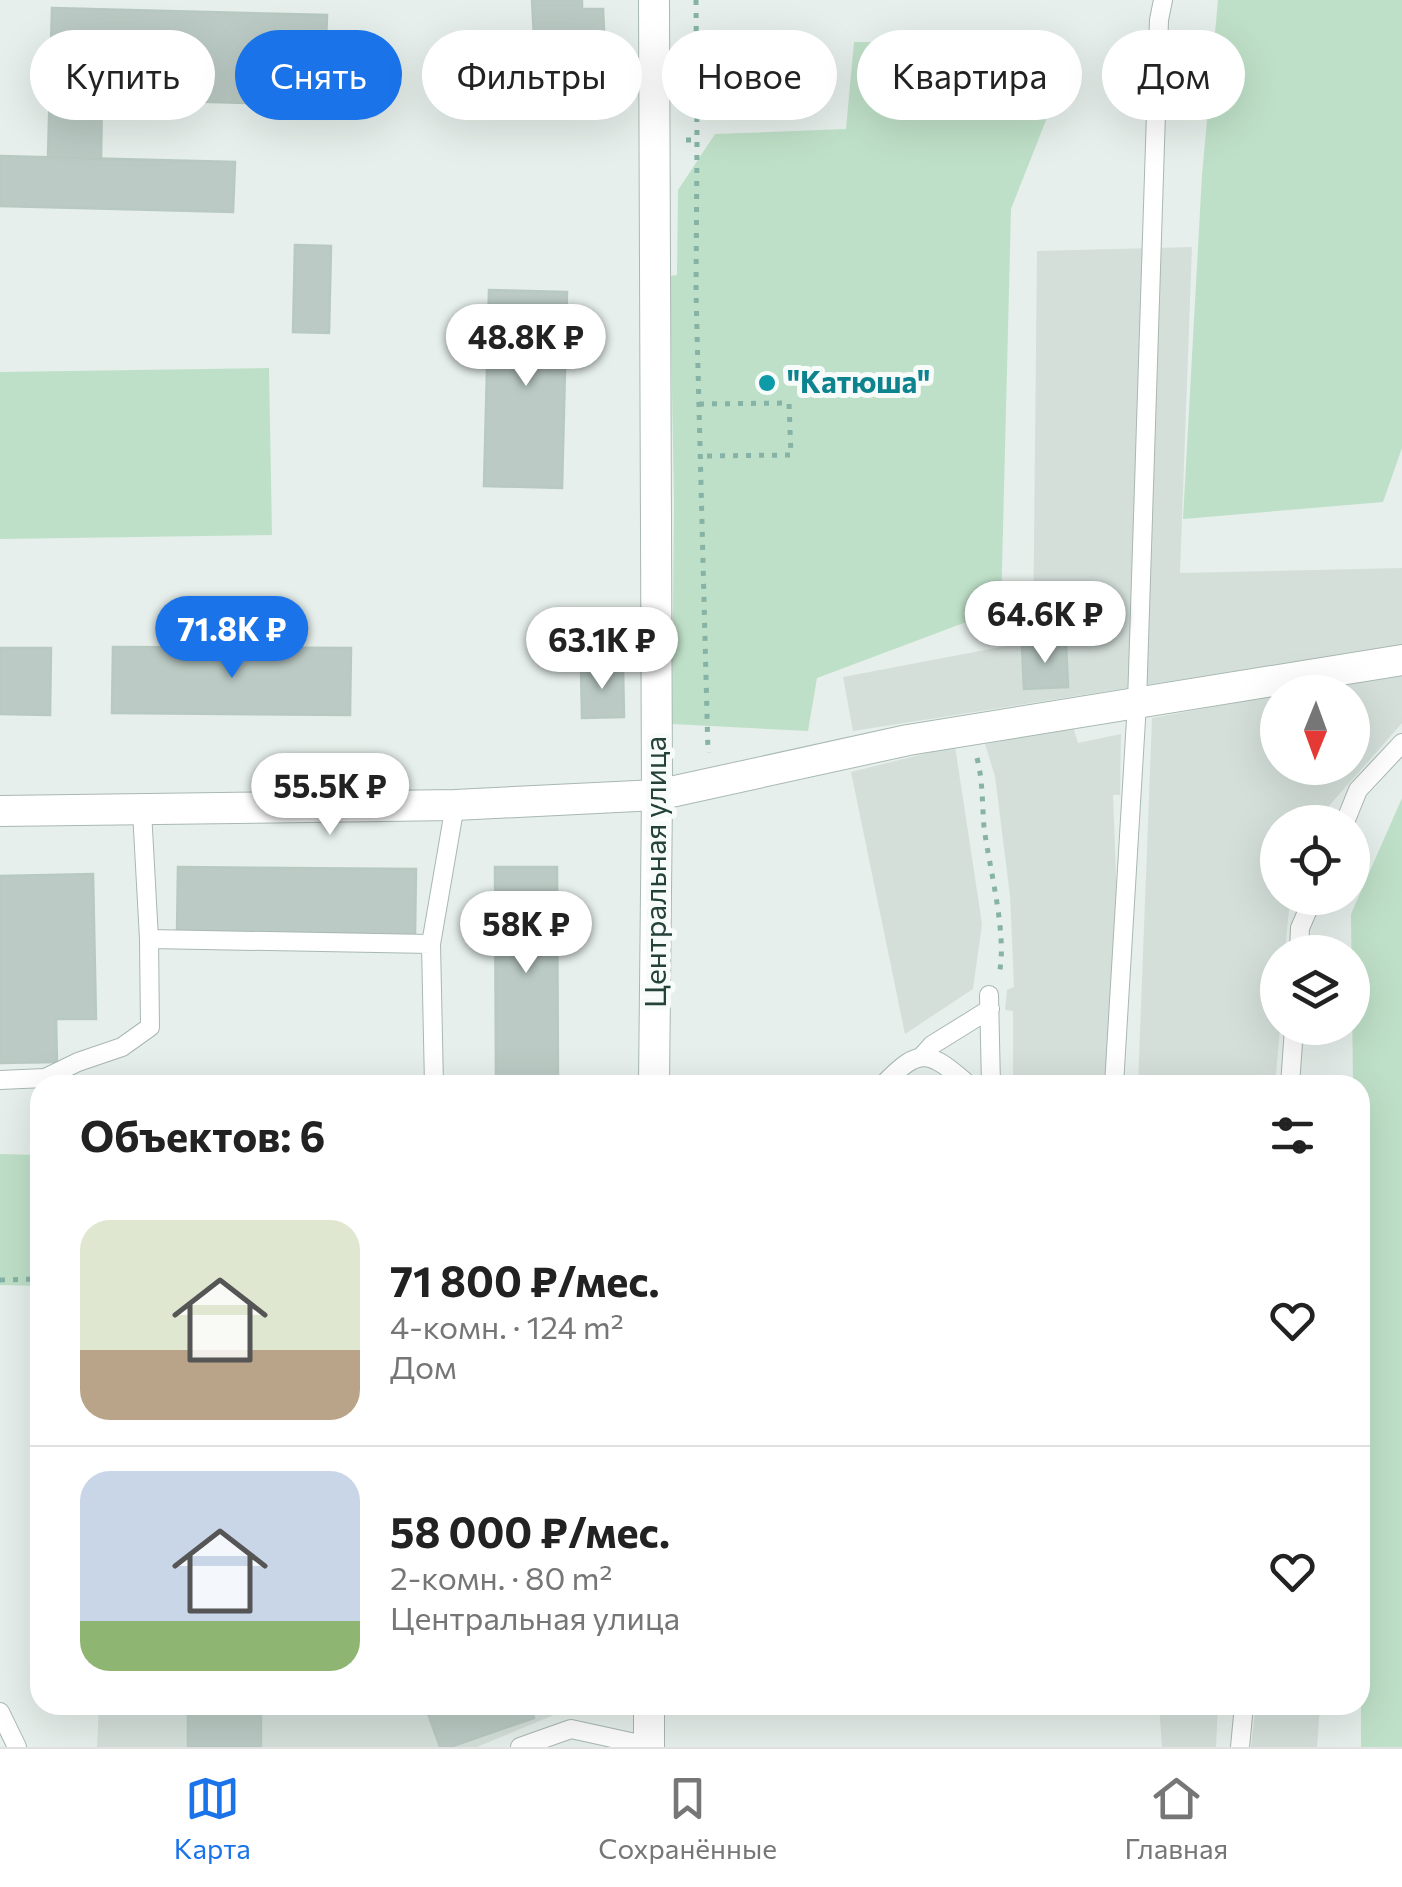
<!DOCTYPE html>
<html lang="ru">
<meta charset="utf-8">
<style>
:root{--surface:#fff;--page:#f2f2f2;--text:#222;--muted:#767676;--line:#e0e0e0;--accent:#1a73e8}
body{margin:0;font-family:Commissioner,sans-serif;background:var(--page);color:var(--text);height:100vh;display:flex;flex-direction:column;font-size:38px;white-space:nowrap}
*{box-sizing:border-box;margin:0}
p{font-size:32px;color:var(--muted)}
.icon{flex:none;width:55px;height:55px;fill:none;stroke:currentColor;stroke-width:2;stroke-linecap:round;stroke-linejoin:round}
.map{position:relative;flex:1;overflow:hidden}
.panel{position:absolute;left:30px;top:1075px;width:1340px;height:640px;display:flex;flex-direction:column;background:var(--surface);border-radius:30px;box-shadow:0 10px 40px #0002}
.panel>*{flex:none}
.banner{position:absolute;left:30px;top:30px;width:1342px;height:90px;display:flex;gap:20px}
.needle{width:65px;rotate:181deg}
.fabs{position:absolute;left:1260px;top:675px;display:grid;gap:20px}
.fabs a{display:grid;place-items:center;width:110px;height:110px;border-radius:50%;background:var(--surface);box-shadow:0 10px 40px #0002;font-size:50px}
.price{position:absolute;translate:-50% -85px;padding:0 22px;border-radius:35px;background:#fff;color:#222;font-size:32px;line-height:65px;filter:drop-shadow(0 2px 5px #0008)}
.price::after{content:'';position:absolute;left:50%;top:60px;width:30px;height:22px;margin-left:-15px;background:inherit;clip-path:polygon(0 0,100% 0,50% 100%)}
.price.on{background:var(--accent);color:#fff}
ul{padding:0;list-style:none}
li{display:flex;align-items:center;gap:30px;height:250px;padding:0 50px}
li+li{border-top:2px solid var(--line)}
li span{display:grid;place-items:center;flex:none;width:280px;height:200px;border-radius:30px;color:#555}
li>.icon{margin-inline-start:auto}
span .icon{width:120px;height:120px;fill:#fffc;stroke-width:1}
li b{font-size:42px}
h2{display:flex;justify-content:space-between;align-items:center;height:120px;padding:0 50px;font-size:42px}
.pill{padding:0 35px;border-radius:45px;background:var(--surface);box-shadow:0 10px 40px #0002;font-size:35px;line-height:90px}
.pill.on{background:var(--accent);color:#fff}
.dock{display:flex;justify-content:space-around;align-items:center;height:140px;border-top:2px solid var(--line);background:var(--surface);font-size:28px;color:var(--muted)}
.dock a{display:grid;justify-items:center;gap:5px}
.dock .on{color:var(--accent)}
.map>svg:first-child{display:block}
</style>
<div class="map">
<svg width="1402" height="1747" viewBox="0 0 1402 1747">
<rect width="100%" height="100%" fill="#e6efeb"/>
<path fill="#d4dfda" d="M1192,247L1180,573L1402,568V645L853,731L843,677L1033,641L1037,251Z
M1402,673V723L1321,815L1318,822H1278V898H1290L1285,952H1278L1280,1028L1275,1085H1138L1152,718L1277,695L1278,768H1352V692H1292Z
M1073,727L1078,743L1121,734L1120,795H1113L1120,981L1114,1085H1013V1011L1005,1010L1007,990L1014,987L1010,896L995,776L985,744Z
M955,746L982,924L973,989L905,1034L851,772Z
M99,1705H578L477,1747H97Z
M1159,1705H1218L1216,1747H1162Z
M1256,1705H1320L1317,1747H1251Z"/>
<path fill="#bfe0c8" d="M1218,0H1402V448L1383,502L1183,519L1202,175Z
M854,42L1046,43L1052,105L1011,209L1001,609L817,678L808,731L672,724L674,503L670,276L677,275L678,190L715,134L846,129Z
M269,368L272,535L0,539V372Z
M1402,798V1747H1361L1360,1085H1353L1351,914Z
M0,1154L40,1155V1286L0,1285Z"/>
<path fill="#bbcac4" stroke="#b8c9c2" stroke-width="2.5" d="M532,0H582V9H603L606,71L590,72L592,112L559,114L557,75L516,77L514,39L534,38Z
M52,8L327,15L324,105L102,99L101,159L48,157Z
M0,156L235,162L233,212L0,206Z
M295,245L331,246L329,333L293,332Z
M489,290L567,292L562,488L484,486Z
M1066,644L1068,687L1024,689L1022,646Z
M113,647L351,648L350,715L112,713Z
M0,648H51L50,715L0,714Z
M623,666L624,717L582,718L581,667Z
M178,867L416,869L415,935L177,933Z
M495,867H557L558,1085H496Z
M93,874L96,1019H56L57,1062L0,1063V876Z
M188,1705H261V1746H188Z
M425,1705H529L534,1718L450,1747H440Z"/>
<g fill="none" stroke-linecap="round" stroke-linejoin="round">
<g stroke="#a8b8b2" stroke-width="20">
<path id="service" d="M142,811L149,939L431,944
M1345,822L1358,790L1402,743
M1299,952L1300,928L1313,898
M989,995L991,1085
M922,1056L932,1045L990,1009
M0,1080L45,1078L78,1062L122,1047L150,1027L149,939
M434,1085L431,944L455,805
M883,1085C921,1045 929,1051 969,1085
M1114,1085L1137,703L1159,20L1163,0
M1290,1085L1294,1028
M0,1712L17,1747
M520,1747L571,1729L649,1746
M1240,1747L1244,1705"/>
</g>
<g stroke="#a8b8b2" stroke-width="32">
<path id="minor" d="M0,811L455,805L657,795L908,740L1402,660"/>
</g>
<g stroke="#a8b8b2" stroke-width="32">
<path id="tertiary" d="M654,0L657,795L654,1085
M649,1747V1705"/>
</g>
<path stroke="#86b3a5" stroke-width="5" stroke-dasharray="5 8" stroke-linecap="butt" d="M696,0L697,140
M686,140H697L696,292L708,753
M699,404L789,403L791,455L701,456
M977,758C983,781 982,803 984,827C989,867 1008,937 999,974
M0,1280L40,1279"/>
<use href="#service" stroke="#fff" stroke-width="18"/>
<use href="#minor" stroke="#fff" stroke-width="30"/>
<use href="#tertiary" stroke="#fff" stroke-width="30"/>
</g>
<circle fill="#0f9aa8" stroke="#f7fbf9" stroke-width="4" cx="767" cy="383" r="10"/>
<g text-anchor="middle" stroke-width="10" stroke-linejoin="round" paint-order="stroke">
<g font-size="30" font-weight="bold" fill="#0d838f" stroke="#f7fbf9" text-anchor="start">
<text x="787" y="393">"Катюша"</text>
</g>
<g font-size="30" fill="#24423a" stroke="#f7fbf9">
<text transform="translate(656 872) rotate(-90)" y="10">Центральная улица</text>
</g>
</g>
</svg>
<div class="fabs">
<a><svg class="needle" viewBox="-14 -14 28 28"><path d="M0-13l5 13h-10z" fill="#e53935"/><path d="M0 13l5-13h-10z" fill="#767676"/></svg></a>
<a><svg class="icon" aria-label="locate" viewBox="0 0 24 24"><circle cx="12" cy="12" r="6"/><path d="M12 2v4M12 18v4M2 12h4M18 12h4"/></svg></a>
<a><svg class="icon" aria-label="layers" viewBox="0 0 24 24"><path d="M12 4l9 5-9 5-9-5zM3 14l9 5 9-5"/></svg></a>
</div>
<b class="price" style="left:526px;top:389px">48.8K ₽</b>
<b class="price" style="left:1045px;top:666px">64.6K ₽</b>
<b class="price on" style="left:232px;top:681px">71.8K ₽</b>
<b class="price" style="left:602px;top:692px">63.1K ₽</b>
<b class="price" style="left:330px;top:838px">55.5K ₽</b>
<b class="price" style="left:526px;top:976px">58K ₽</b>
<div class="banner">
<a class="pill">Купить</a>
<a class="pill on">Снять</a>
<a class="pill">Фильтры</a>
<a class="pill">Новое</a>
<a class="pill">Квартира</a>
<a class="pill">Дом</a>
</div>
<section class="panel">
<h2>Объектов: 6<svg class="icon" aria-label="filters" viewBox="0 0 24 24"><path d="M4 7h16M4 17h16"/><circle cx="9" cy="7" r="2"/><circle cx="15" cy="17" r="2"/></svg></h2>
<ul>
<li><span style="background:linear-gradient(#dfe7d0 65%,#b9a48a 0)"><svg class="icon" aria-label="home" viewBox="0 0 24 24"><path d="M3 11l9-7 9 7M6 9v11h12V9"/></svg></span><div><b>71 800 ₽/мес.</b><p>4-комн. · 124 m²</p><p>Дом</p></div><svg class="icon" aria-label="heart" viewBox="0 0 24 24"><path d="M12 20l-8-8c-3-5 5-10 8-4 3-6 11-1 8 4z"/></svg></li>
<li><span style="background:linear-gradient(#c9d6e8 75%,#8fb573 0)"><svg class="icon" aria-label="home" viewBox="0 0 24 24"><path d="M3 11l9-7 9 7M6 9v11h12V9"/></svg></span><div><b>58 000 ₽/мес.</b><p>2-комн. · 80 m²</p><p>Центральная улица</p></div><svg class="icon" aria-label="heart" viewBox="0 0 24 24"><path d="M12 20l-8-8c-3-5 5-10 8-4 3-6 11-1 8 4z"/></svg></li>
</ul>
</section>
</div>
<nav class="dock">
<a class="on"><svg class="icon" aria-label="map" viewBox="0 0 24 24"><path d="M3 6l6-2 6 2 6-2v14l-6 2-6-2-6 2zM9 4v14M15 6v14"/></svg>Карта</a>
<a><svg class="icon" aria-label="saved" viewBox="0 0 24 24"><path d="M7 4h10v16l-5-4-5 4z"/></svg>Сохранённые</a>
<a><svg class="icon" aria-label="home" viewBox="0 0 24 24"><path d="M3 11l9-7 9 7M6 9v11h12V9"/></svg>Главная</a>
</nav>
